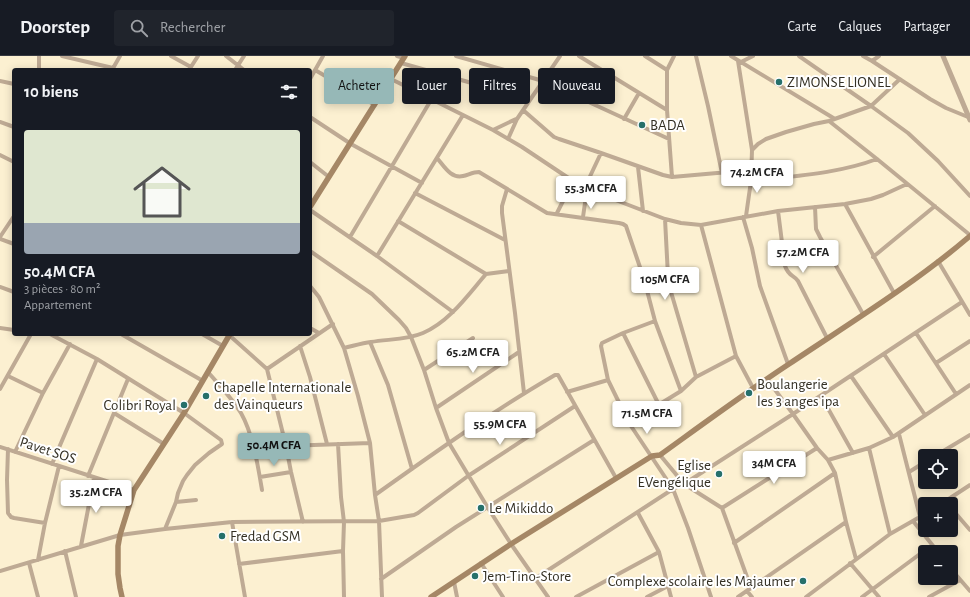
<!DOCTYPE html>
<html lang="fr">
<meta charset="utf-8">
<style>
:root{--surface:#171b24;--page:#20242c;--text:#f1f3f6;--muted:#9ea1a6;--line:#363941;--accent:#96b8b7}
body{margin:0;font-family:"Alegreya Sans",sans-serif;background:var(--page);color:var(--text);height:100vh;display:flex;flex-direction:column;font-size:15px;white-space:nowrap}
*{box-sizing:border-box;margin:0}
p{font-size:13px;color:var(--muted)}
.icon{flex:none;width:22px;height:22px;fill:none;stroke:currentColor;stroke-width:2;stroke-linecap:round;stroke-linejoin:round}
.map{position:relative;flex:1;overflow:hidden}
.side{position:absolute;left:12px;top:12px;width:300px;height:268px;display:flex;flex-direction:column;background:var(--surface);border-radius:4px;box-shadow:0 2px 10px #0003}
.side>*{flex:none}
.banner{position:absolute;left:324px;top:12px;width:380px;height:36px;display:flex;gap:8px}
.fabs{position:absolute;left:918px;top:393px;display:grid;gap:8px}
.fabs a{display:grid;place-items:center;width:40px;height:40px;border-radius:4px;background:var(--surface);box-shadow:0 2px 10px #0003;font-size:20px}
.price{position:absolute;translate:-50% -34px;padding:0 9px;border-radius:4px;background:#fff;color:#222;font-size:13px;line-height:26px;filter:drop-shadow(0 1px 2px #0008)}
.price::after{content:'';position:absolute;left:50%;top:24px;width:12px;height:9px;margin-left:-6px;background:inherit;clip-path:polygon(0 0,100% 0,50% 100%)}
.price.active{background:var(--accent);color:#111}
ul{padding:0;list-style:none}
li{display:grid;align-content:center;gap:8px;height:212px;padding:0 12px}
li span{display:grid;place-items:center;height:124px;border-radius:4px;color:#555}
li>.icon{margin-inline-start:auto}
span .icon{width:72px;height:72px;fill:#fffc;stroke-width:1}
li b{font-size:17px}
h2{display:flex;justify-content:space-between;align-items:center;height:48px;padding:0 12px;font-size:17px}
.pill{padding:0 14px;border-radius:4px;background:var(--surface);box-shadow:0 2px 10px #0003;font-size:14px;line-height:36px}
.pill.active{background:var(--accent);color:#111}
header{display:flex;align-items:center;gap:24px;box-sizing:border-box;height:56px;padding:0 20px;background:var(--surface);border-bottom:1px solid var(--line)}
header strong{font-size:19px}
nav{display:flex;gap:22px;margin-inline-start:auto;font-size:14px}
.search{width:280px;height:36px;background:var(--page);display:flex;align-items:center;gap:10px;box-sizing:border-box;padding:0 14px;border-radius:4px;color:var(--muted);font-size:15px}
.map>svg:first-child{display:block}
</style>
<header>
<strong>Doorstep</strong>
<div class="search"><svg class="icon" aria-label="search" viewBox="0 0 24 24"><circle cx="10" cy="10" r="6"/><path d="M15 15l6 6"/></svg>Rechercher</div>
<nav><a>Carte</a><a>Calques</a><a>Partager</a></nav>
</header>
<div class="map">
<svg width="970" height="541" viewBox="0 0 970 541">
<rect width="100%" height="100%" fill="#fcf0d1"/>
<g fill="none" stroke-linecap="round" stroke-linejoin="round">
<path stroke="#beaa94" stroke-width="4" d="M62,0L113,12
M171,0L191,11
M226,0L244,14
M397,0L404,2
M456,0L543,25L669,83
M579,0L667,54
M645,0L667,14
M696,0L708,50L722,117
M731,0L835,63
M799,0L871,50L908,77L938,105L970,140
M863,0L872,5L930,43L946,52L968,61
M738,5L752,94L751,125L746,160
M872,5L879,0
M741,6L753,0
M401,7L500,35
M39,14V0
M112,14L120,0
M189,14L198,0
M235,14L244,0
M315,14L375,49
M310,23L323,0
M391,23L493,74L522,91L573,125L587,133L665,163L681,167L701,169L778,155L845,148L871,143L883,139L907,128
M0,25L14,28
M523,54L554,81L559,83L601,97L663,119L672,121L751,114
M310,61L351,88L422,127
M624,63L639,37
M829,65L877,103L970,179
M0,66L14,71
M493,74L516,63
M508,83L517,63L560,0
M752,94L758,88L766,83L786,76L814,68L829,65L871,50L900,23
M0,99L14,106
M437,102C444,110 451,123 463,120C468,119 473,116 479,116L547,157L619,167L623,168L626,170L644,223L655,265L681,335
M310,106L329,121
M638,111L643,155
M672,121L667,54V14L674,0
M751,125C793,120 837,118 877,103
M585,131L601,97
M507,133L502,150V157L515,257L524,337
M415,137L505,184
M845,148L894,237
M815,151L816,173L820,181L863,258
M310,154L377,200L453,256
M778,155L785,210C789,221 793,218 798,225L827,282
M557,157L573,125
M583,161L587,133
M743,161L752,192L760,230L788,308
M665,163L668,220L671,236L696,321
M398,165L486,218L509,215
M701,169L736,300L753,332
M0,181L14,160
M350,181L431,44
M0,183L14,188
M310,195L372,238L399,264L406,272L411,281L424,314L436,352L449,387L488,452L511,488L548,541
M377,200L463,59
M873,201L935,150
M938,205L970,259
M310,230L315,236L319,241L344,292L358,340L370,387L375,439L379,465L382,541
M0,231L14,236
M655,265L623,277L602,287L601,290L608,324L629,367L673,433L688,472L711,541
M0,272L14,274
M310,272L319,277
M623,277L659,349
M916,277L956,338
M50,278L97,303L184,357L221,384L222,388L209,397L195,409L187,419L183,425L178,437L176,446L165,473
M121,278L203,325
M202,278L223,290
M229,279L267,313L286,390L291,416L303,466
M370,286L388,329L412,413
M300,290L310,321L327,388
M344,292C353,290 362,287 371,286C388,283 407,284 423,277C449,266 468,239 486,218
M884,298L925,359
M936,307L970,285
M267,313L333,268
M424,314L473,282
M208,316C219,329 232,342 241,357C253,378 258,410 262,434
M8,320L43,337
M851,320L893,381
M767,323L793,358L817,392L828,404L835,417L846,466L856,503
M0,333L31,278
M567,336L608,324
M821,340L853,397
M436,352L519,296
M114,357L164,388
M629,367L681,335L696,321L736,300
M899,378L920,461
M338,388L341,441L344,466L343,495L344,541
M286,390L370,387
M0,391L134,434
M869,392L890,478
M8,393L7,424L8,457L11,461L14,462L45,467
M15,396L43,337L70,288
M660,399L684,428L722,452L751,532
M935,400L970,379
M828,404L869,392L893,381L970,329
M52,408L97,303
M909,416L925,406
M88,420L128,323
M260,421L291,416
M375,439C434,397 493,355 555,319H558L616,422
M176,446L196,444
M941,448L970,429
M722,452L817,392
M951,452L970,474
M638,457L659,496L671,541
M913,465L938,496
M232,466L245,541
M734,487L835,417
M81,490L94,422
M65,495L76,541
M38,504L45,467L59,410
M29,507L38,541
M481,507L503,541
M850,507L879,541
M239,508L343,495
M951,513L970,535
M0,515L120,479L165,473L232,466L379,465L414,459L418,457L468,420L575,350
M536,522L673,433L684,428L793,358L962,246
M381,523L456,471L594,384
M454,526L457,541
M747,535L752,541
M576,541L659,496
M647,541L668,530
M738,541L846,466
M806,541L890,478L925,458
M862,541L932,489
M929,541L960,524"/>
<path stroke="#beaa94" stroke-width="5" d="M943,0L970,64"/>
<path stroke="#a58766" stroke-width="5.5" d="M310,151L405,0
M122,541L120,532L118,518V490L120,479L134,434L184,357L230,278
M431,541L511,488L652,400L660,399C703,368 745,337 789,308C850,267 914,228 970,180"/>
</g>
<g fill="#26706b" stroke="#fff" stroke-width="1.5">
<circle cx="779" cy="26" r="4"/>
<circle cx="642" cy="69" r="4"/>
<circle cx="749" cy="337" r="4"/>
<circle cx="206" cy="340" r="4"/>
<circle cx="184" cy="349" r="4"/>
<circle cx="719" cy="418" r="4"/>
<circle cx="481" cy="452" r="4"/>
<circle cx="222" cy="480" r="4"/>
<circle cx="475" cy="520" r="4"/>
<circle cx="803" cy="525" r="4"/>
</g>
<g text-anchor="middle" stroke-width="4" stroke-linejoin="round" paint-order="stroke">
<g font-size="15" fill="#343024" stroke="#fff" text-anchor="start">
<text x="787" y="31">ZIMONSE LIONEL</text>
<text x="650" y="74">BADA</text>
<text x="757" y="333">Boulangerie<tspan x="757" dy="17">les 3 anges ipa</tspan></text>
<text x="214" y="336">Chapelle Internationale<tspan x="214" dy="17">des Vainqueurs</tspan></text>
<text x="176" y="354" text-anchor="end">Colibri Royal</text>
<text x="711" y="414" text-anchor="end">Eglise<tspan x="711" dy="17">EVengélique</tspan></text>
<text x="489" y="457">Le Mikiddo</text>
<text x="230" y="485">Fredad GSM</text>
<text x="483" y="525">Jem-Tino-Store</text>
<text x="795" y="530" text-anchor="end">Complexe scolaire les Majaumer</text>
</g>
<g font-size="15" fill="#343024" stroke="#fff">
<text transform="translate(48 394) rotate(18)" y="5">Pavet SOS</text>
</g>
</g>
</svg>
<div class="fabs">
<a><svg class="icon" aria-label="locate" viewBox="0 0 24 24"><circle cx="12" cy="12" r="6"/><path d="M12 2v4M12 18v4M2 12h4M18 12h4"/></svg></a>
<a>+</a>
<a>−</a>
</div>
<b class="price" style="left:757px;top:138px">74.2M CFA</b>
<b class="price" style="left:591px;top:154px">55.3M CFA</b>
<b class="price" style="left:803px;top:218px">57.2M CFA</b>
<b class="price" style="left:665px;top:245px">105M CFA</b>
<b class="price" style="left:473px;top:318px">65.2M CFA</b>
<b class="price" style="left:647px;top:379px">71.5M CFA</b>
<b class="price" style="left:500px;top:390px">55.9M CFA</b>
<b class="price active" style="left:274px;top:411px">50.4M CFA</b>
<b class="price" style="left:774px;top:429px">34M CFA</b>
<b class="price" style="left:96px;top:458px">35.2M CFA</b>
<div class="banner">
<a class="pill active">Acheter</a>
<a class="pill">Louer</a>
<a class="pill">Filtres</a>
<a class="pill">Nouveau</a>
</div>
<section class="side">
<h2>10 biens<svg class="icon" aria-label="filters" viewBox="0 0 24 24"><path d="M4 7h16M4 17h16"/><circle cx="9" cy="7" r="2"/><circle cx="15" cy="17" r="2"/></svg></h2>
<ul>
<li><span style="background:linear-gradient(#dfe7d0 75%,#9aa5b1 0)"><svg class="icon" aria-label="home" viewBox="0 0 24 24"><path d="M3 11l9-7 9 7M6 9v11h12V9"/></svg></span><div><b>50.4M CFA</b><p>3 pièces · 80 m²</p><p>Appartement</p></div></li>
</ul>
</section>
</div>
